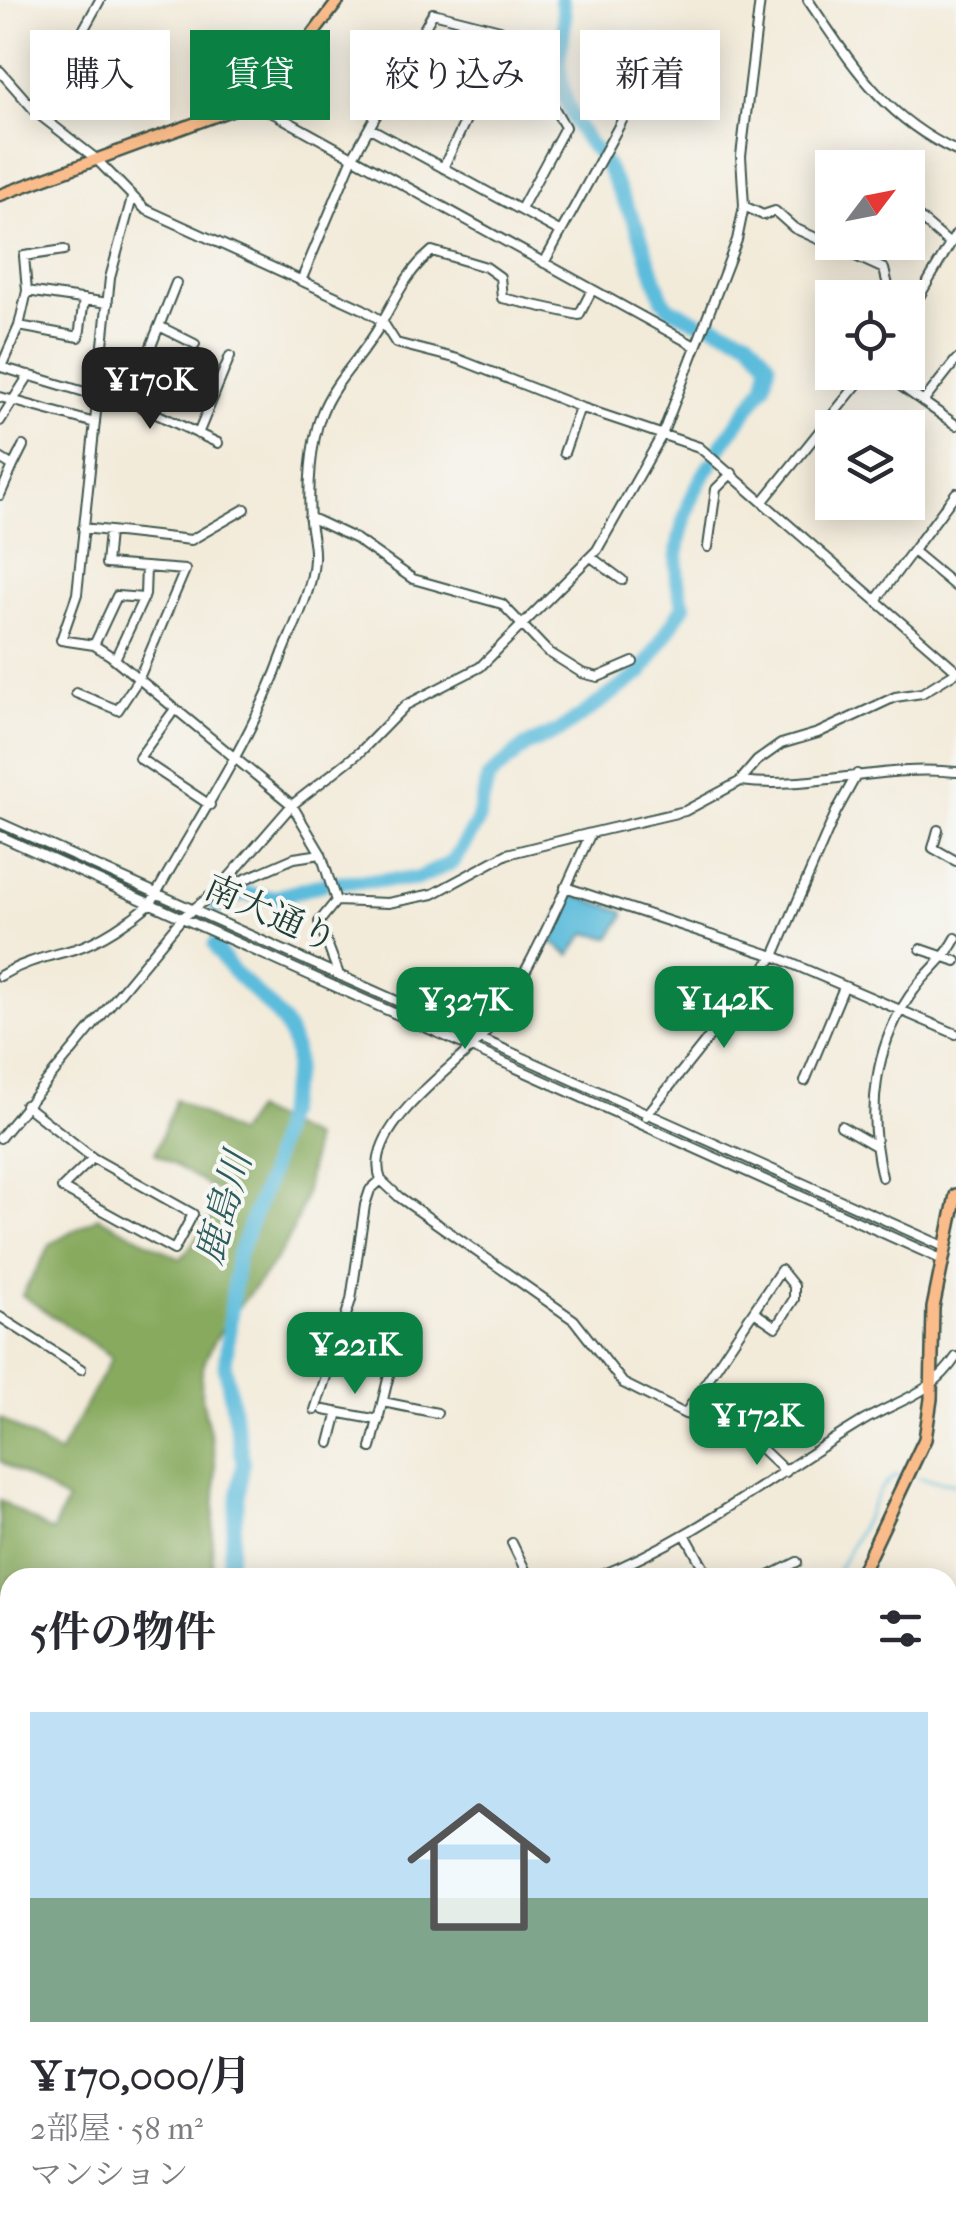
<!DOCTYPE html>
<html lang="ja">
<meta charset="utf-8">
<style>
:root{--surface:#fff;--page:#f2f2f3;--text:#2b2b33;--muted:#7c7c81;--line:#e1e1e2;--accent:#0b8043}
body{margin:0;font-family:"IM FELL French Canon","Noto Serif JP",serif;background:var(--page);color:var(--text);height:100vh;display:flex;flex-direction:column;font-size:38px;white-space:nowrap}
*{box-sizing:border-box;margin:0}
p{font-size:32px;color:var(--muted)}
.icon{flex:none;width:55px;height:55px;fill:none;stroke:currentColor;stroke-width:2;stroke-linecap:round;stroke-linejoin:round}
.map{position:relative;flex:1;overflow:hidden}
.side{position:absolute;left:0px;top:1568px;width:958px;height:672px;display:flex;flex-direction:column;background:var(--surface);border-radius:30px 30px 0 0;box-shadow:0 5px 25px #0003}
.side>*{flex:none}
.banner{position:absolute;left:30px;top:30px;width:898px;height:90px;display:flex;gap:20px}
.needle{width:65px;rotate:58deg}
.buttons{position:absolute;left:815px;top:150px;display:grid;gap:20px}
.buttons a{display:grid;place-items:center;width:110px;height:110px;border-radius:0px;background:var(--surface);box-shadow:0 5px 25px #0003;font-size:50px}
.price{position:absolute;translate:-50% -85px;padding:0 22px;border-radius:20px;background:var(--accent);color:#fff;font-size:32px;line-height:65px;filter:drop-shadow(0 2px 5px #0008)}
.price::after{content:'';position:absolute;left:50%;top:60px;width:30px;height:22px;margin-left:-15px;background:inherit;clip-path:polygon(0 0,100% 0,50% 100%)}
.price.on{background:#222;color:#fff}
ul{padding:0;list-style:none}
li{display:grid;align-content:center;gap:20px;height:530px;padding:0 30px}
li+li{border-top:2px solid var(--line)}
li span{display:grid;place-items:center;height:310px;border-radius:0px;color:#555}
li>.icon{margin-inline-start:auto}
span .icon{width:180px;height:180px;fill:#fffc;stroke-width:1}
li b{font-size:42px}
h2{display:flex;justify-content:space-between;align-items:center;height:120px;padding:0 30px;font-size:42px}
.chip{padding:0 35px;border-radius:0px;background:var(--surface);box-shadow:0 5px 25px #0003;font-size:35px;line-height:90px}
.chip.on{background:var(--accent);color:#fff}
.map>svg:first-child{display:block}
</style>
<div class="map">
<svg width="956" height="2239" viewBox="0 0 956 2239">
<rect width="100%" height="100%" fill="#f6f6f2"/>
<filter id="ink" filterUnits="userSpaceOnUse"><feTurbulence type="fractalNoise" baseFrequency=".01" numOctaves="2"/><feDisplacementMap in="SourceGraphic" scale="20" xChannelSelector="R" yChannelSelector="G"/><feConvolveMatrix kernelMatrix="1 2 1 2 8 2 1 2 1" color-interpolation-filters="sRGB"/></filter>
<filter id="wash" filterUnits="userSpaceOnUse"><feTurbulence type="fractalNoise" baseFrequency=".0048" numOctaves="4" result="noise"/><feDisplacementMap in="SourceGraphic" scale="40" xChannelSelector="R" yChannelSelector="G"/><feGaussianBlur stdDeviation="2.25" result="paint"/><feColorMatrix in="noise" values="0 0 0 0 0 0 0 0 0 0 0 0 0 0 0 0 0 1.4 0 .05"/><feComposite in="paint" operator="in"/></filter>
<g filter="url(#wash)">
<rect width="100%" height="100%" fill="#f3ebda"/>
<path fill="#e8d2ef" d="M948,1967L956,1972V2203L948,2210Z"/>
<path fill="#88aa5f" stroke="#54744a" stroke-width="2.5" d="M176,1099L237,1134L254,1110L313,1138C311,1179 302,1220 279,1255C256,1290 224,1317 207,1356C191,1391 213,1426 215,1462C218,1500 209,1539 213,1577L10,1578V1696L0,1697V1500L52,1532L67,1501L0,1461V1418L59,1454L112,1357L22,1295L51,1244L98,1217L181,1259L227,1197L155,1153Z
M10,1828V2192L0,2236V1840Z"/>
<path fill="#5cbcdb" stroke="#3e7c88" stroke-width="2.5" d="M571,894L623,911L624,916L610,938L586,933L570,955L547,939Z"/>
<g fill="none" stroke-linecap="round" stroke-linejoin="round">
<path stroke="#5cbcdb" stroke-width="2.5" d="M919,1478L956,1484
M834,1578L881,1489L895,1475L901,1476
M580,2239L588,2230"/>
<path stroke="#5cbcdb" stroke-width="15" d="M561,0C568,20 562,34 560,55C558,92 574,131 601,156
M606,165L638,229L662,298L668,307L697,321
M712,324L749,339L769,363L764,386L717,452
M338,882L417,879L453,862L477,823L488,778L525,746L561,730L641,673L684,605C666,564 685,499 711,464
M217,906L242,893L273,898L323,884
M215,945C239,993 297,1007 296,1067L268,1178L237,1258L225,1366L243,1462L227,1578
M0,2069L10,2058"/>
</g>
</g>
<g filter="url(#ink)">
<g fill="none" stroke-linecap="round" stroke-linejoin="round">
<g stroke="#3f574d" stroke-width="12">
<path id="minor" d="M808,0C852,64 882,116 956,151
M412,49L481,88L553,106L565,127L521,209
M0,71L37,113L95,158L145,209L363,309L382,321L396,343L458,359L580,407L699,447L956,670
M253,102L695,346
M37,113L100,0
M370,128L561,232
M132,198L110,278L77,594L61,640L94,645L111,656L292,805L321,854L336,901L388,903L433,894L507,854L591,833
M744,206L763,215L775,211L794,228L884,269L891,298
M908,208L950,244
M64,250L24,256L27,291L108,303
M544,263L631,104
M301,281L353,157L433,13L500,30L481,88L443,168
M27,291L19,326L1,367L98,396
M909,314L956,234
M19,326L79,337L84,299
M159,326L195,344
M147,357L217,386
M881,372L956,425
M99,387L218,443
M0,397L95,423
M129,402L176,283
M923,402L956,360
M0,421L29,375
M198,434L230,356
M564,453L580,407
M0,458L13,466L0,495
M13,466L23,446
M764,500L867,372
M309,517L356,539L413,579L502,604L547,651L582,673L598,677L633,662
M83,528L191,540L245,509
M708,547L716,489L732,473
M914,552L956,587
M591,557L622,580
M876,600L956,493
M94,645L117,596L144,598
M115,659L145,595L146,567
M76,693L118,710L139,678L185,570L106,564L109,532
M175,709L139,758L210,805
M740,781C812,790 883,764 956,772
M0,823L945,1247
M938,830L933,848L956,861
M0,836L943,1260
M565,887L774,956L956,1034
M222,889L294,858L321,854
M336,901L319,922L338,972
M921,949L956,961
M0,976C25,961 47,957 75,949C100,941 131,920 151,903C196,821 251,742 283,653C294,625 313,589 314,559C315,546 311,533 310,521C308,489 310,445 321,415C333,383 358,361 376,332C394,303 404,274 432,251L486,267L500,277L502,298L579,315L592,290
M805,1081L844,987
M25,1105L93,1158
M646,1116L774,956L836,812L857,774
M841,1126L874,1145
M0,1138L182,918L218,890L292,805L360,752L406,705L480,667L597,550L662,435L737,240L744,206L741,156L760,0
M93,1158L193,1214L174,1250L62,1188Z
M882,1177C866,1111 874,1041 917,986C930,969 946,958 956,938
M0,1317L81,1369
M383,1402L437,1413
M315,1410L351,1300L365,1205L370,1190L381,1180
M324,1410L379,1420
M685,1414L781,1270L794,1286V1299L776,1327L754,1312
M330,1443L338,1412
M371,1448L389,1375
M786,1472L761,1448L712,1421L685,1414L623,1383L574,1320L399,1197L381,1180C362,1131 448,1072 477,1042C523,993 562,894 591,833L685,811L739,782L757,761L781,744L818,733L895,697L922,693L956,672
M686,1536L709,1578
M512,1543L529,1578
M595,1578C695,1538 772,1476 863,1421C900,1399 931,1395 956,1357
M765,1578L797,1562
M0,1690L4,1693L0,1720
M0,1760L10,1769
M948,1792L956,1776
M948,1959L956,1964
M0,2183L10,2174
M948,2213L956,2206
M26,2230L27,2239
M103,2230L118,2239
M380,2230L403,2239
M874,2230L877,2239
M55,2239L60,2230
M180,2239L186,2230
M421,2239L427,2230
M917,2239L928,2230"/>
</g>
<g stroke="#3f574d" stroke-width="15">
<path id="major" d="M0,195L253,102L278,80L339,0"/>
</g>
<g stroke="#3f574d" stroke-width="16">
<path id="highway" d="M859,1578L925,1439L931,1399L933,1308L956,1195
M764,2239L765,2230"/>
</g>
<use href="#minor" stroke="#fff" stroke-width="8"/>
<use href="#major" stroke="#f9bc8a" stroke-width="10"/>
<use href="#highway" stroke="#f9bc8a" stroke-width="11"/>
</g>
</g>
<g text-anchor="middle" stroke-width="8" stroke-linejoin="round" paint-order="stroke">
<g font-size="35" fill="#1f3d34" stroke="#f6f6f2">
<text transform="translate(271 913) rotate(24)" y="12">南大通り</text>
</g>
<g font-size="38" font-style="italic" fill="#2e5d5e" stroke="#f6f6f2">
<text transform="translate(223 1208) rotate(-74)" y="13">鹿島川</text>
</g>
</g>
</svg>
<div class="buttons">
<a><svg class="needle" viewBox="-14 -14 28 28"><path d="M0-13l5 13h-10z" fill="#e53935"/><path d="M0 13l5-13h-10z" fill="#7c7c81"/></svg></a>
<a><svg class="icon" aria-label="locate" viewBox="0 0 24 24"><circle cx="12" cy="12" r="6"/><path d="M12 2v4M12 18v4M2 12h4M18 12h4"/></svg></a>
<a><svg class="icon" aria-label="layers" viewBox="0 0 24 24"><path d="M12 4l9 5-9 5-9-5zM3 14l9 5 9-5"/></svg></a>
</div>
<b class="price on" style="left:150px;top:432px">¥170K</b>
<b class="price" style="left:724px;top:1051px">¥142K</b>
<b class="price" style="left:465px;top:1052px">¥327K</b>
<b class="price" style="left:355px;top:1397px">¥221K</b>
<b class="price" style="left:757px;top:1468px">¥172K</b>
<div class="banner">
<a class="chip">購入</a>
<a class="chip on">賃貸</a>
<a class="chip">絞り込み</a>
<a class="chip">新着</a>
</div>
<section class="side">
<h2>5件の物件<svg class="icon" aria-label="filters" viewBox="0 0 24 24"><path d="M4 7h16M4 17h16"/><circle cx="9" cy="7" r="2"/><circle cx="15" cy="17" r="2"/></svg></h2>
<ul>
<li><span style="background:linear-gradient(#bfe0f5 60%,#7fa58c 0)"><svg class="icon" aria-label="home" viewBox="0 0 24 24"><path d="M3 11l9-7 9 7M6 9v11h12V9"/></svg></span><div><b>¥170,000/月</b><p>2部屋 · 58 m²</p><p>マンション</p></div></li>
</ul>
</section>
</div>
